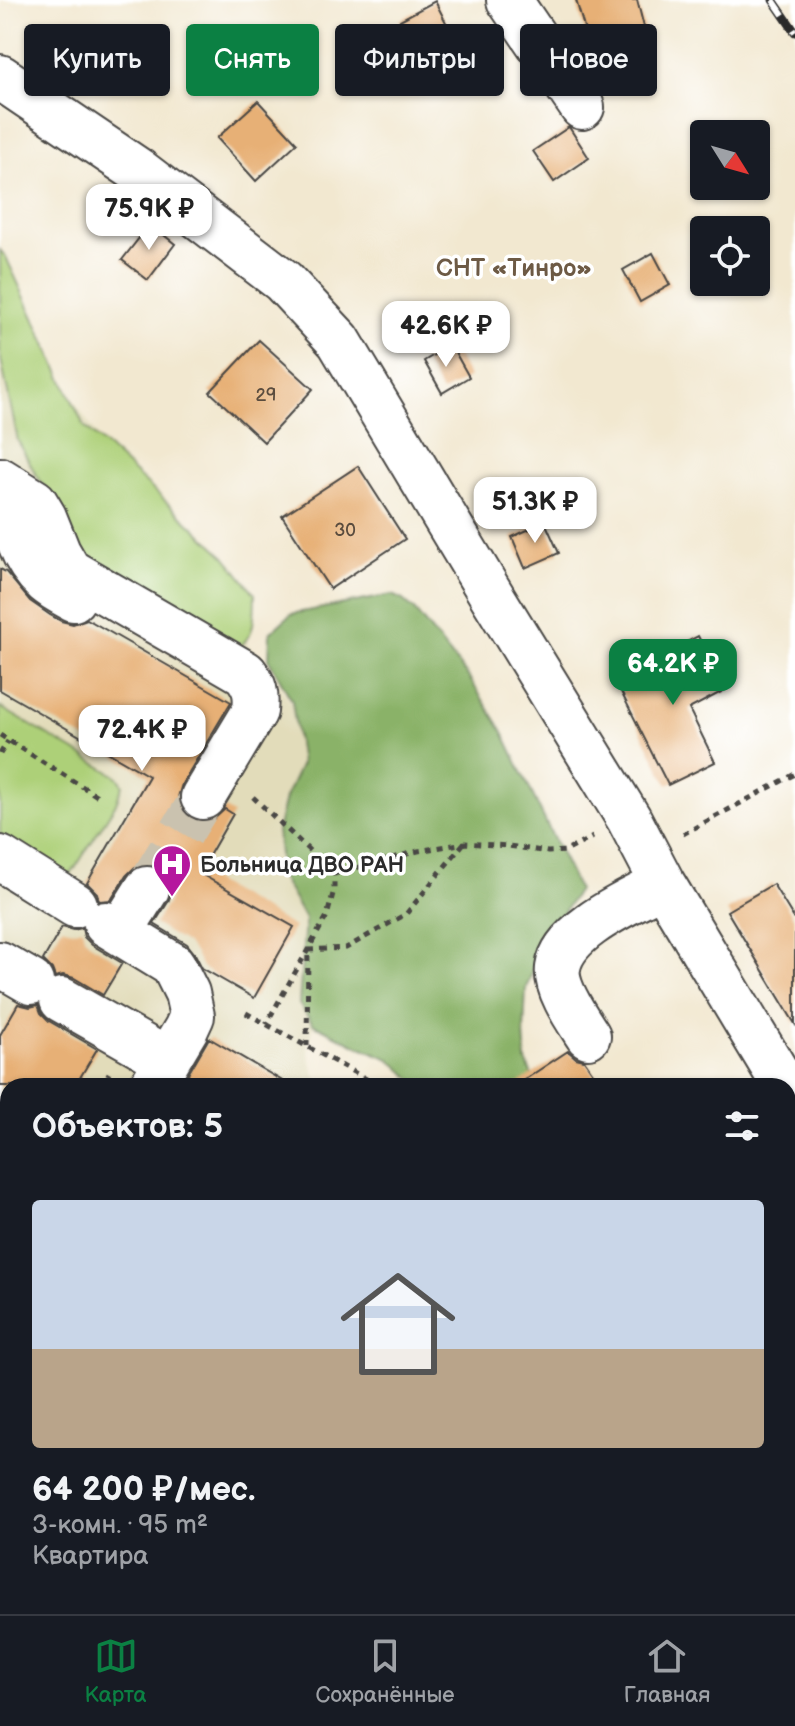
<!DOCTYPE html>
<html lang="ru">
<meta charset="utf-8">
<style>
:root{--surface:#171b24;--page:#242831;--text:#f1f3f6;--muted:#9ea1a6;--line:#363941;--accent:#0b8043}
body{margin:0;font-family:"Balsamiq Sans",sans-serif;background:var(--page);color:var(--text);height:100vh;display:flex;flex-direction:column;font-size:30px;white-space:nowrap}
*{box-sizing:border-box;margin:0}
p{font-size:26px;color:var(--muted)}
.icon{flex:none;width:44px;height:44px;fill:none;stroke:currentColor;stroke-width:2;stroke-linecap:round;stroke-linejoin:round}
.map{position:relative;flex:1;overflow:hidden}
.details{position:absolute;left:0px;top:1078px;width:796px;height:536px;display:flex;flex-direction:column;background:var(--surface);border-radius:24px 24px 0 0;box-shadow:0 2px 6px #0004}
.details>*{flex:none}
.banner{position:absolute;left:24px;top:24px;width:748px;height:72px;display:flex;gap:16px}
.needle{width:52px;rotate:127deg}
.tools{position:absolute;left:690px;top:120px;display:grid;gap:16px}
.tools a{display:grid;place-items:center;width:80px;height:80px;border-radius:8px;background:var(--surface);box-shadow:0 2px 6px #0004;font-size:40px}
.price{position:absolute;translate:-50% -68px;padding:0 18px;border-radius:16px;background:#fff;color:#222;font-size:26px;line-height:52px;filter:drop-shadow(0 2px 4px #0008)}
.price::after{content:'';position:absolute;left:50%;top:48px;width:24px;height:18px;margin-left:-12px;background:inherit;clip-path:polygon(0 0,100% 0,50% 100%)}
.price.active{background:var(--accent);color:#fff}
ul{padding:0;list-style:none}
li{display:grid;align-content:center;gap:16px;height:424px;padding:0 32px}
li span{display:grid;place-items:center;height:248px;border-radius:8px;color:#555}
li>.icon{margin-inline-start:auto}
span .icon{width:144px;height:144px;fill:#fffc;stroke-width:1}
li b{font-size:34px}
h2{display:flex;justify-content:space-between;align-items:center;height:96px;padding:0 32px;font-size:34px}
.tag{padding:0 28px;border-radius:8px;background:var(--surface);box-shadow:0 2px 6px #0004;font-size:28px;line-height:72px}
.tag.active{background:var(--accent);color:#fff}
.menu{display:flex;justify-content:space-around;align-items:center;height:112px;border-top:2px solid var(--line);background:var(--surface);font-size:22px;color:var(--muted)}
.menu a{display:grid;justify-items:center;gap:4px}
.menu .active{color:var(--accent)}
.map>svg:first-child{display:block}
</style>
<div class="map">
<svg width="795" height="1614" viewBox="0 0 795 1614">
<rect width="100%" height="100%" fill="#fff"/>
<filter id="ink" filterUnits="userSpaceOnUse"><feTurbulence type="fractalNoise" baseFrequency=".0125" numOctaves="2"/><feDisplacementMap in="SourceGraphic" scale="16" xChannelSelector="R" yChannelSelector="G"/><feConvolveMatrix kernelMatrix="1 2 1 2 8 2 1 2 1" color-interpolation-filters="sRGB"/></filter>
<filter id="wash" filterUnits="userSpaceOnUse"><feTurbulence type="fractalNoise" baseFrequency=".006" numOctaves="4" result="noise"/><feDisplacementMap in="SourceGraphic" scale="32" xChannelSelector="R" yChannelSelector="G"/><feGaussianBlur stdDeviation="1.8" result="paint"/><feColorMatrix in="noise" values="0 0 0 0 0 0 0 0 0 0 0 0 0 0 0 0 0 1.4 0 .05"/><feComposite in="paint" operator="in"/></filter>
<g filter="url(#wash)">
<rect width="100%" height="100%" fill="#f2e8d0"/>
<path fill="#e2dcba" d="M0,317L58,377L107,450L306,724L338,958L307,1046L313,1070L321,1086H8V1449L0,1442Z"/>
<path fill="#add078" stroke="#6c7e52" stroke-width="2" d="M0,250L6,257L84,426L225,556L255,594C254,617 257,636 235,650L78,552L57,505L35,473L18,441L0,355Z
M0,707L118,777L123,785L115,805L72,873L66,878L0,842Z"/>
<path fill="#8ab268" stroke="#5a6e4a" stroke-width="2" d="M392,595L403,600L414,610L468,676L502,730L578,890L545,941L526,988L524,1032L526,1061L533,1078L538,1086H417L414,1081L390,1059L358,1046L313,1024L299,1004L305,919L281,877L277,831L285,798L301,764L292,701L269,660L270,633L291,614Z
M788,1283L795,1289V1552L788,1553Z
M0,1541L8,1542V1606H68L65,1614H0Z
M98,1606H173L187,1614H95Z
M246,1606H548V1614H258Z
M571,1606H729L732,1614H572Z"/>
<g id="blocks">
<path fill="#e7b076" d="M576,0H637L645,31L590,48Z
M435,1L457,44L422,62L400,20Z
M258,101L297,143L256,181L217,138Z
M569,127L589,158L554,182L533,151Z
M150,224L175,244L148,280L122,260Z
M653,253L670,285L640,302L623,270Z
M259,340L313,389L264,442L210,392Z
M451,345L469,377L442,393L424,361Z
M358,466L405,539L330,589L282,516Z
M545,522L559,553L525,568L512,537Z
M0,569L6,572L30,601L50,615L61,621L73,624L87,619L231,702L182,784L178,797L182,810L191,819L202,822L214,819L225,809L233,814L199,873L294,927L254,998L202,968L195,954L187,944L154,924L168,902L172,891L169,878L161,868L149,864L135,867L126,876L111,900L99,901L97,893L87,883L149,776L0,690Z
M698,636L725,690L689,709L715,762L668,785L615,680Z
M773,884L795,920V1024L727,911Z
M62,927L73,930L82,928L84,937L92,945L122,963L103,995L74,978L63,975L55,977L52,969L43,960Z
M18,1004L30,1007L38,1005L41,1013L49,1021L97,1049L75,1086H0V1035Z
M209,1038L291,1086H181Z
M568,1051L576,1058L584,1060L602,1086H515Z"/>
</g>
</g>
<g filter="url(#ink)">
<use href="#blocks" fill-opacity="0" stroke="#494744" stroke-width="2"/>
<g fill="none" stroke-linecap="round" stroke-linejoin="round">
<path stroke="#cac2af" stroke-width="44" stroke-dasharray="44 22" stroke-linecap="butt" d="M147,889L203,797"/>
<g stroke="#494744" stroke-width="48">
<path id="minor" d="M509,0L582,107
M0,77L139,171L283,281L339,341L495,601L629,819L663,884L778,1075L782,1086
M0,480L35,502L44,517L58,552L69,571L245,673C255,686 257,694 255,711L203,797
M7,485C14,523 16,554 46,582C54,589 64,594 73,599
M0,858L75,905
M106,924L173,965L187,993L192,1016L186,1029L152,1086
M120,932L147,889
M0,964L31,982
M62,1000L167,1060
M588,1036C577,1019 555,988 558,968C563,929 632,901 663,884
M788,1103L795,1124
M0,1318L8,1311"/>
</g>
<path stroke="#494744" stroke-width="5" stroke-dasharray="6 6" stroke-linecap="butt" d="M0,735L99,797
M0,754L8,741
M253,797L334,874V890L327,916L266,1024
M683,834L795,774
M334,874L418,851L465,843L509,846L548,852L566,851L593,837
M246,1013L379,1086
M307,1046L308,950L346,948L406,914L464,843
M102,1086L109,1073
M0,1260L8,1247
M0,1526L8,1528
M788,1560L795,1559
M170,1606L173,1614
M216,1606L229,1614
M559,1606L560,1614
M762,1606L771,1614
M80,1614L83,1606
M660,1614L674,1606"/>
<use href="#minor" stroke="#fff" stroke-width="44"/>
<g stroke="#2b2b2b" stroke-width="9">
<path id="rail" d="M773,0L795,32"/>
</g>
<use href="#rail" stroke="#fff" stroke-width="6" stroke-dasharray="18" stroke-linecap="butt"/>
</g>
</g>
<defs>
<g id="hospital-pin" transform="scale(2)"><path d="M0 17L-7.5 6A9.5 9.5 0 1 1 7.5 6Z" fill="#b5179e" stroke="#fff"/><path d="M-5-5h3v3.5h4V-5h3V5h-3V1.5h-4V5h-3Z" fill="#fff"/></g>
</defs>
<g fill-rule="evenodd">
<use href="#hospital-pin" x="172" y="864"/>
</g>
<g text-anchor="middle" stroke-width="7" stroke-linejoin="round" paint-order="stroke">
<g font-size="18" fill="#5a4c3e">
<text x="266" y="401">29</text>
<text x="345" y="536">30</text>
</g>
<g font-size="22" font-weight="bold" fill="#2b2b2b" stroke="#fff" text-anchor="start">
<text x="200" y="872">Больница ДВО РАН</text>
</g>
<g font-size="24" font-weight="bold" fill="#6d5a45" stroke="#fff">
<text x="514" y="276">СНТ «Тинро»</text>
</g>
</g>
</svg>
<div class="tools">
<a><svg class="needle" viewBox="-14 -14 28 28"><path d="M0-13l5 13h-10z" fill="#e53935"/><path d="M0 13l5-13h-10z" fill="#9ea1a6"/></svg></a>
<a><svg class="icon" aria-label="locate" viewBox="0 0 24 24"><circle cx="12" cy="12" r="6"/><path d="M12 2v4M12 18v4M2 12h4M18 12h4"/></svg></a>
</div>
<b class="price" style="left:149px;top:252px">75.9K ₽</b>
<b class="price" style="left:446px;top:369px">42.6K ₽</b>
<b class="price" style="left:535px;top:545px">51.3K ₽</b>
<b class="price active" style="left:673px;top:707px">64.2K ₽</b>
<b class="price" style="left:142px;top:773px">72.4K ₽</b>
<div class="banner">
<a class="tag">Купить</a>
<a class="tag active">Снять</a>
<a class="tag">Фильтры</a>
<a class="tag">Новое</a>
</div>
<section class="details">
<h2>Объектов: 5<svg class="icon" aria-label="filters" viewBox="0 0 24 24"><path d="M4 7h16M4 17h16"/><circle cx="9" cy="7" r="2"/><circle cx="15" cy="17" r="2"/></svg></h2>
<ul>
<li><span style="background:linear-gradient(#c9d6e8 60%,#b9a48a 0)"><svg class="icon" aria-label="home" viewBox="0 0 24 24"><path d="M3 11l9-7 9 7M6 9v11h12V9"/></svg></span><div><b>64 200 ₽/мес.</b><p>3-комн. · 95 m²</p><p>Квартира</p></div></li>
</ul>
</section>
</div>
<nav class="menu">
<a class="active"><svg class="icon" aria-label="map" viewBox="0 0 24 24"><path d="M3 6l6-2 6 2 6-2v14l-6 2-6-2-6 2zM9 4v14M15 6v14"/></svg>Карта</a>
<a><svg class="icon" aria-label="saved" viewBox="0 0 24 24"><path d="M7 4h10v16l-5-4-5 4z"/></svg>Сохранённые</a>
<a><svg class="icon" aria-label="home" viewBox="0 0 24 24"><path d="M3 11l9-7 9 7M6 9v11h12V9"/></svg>Главная</a>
</nav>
